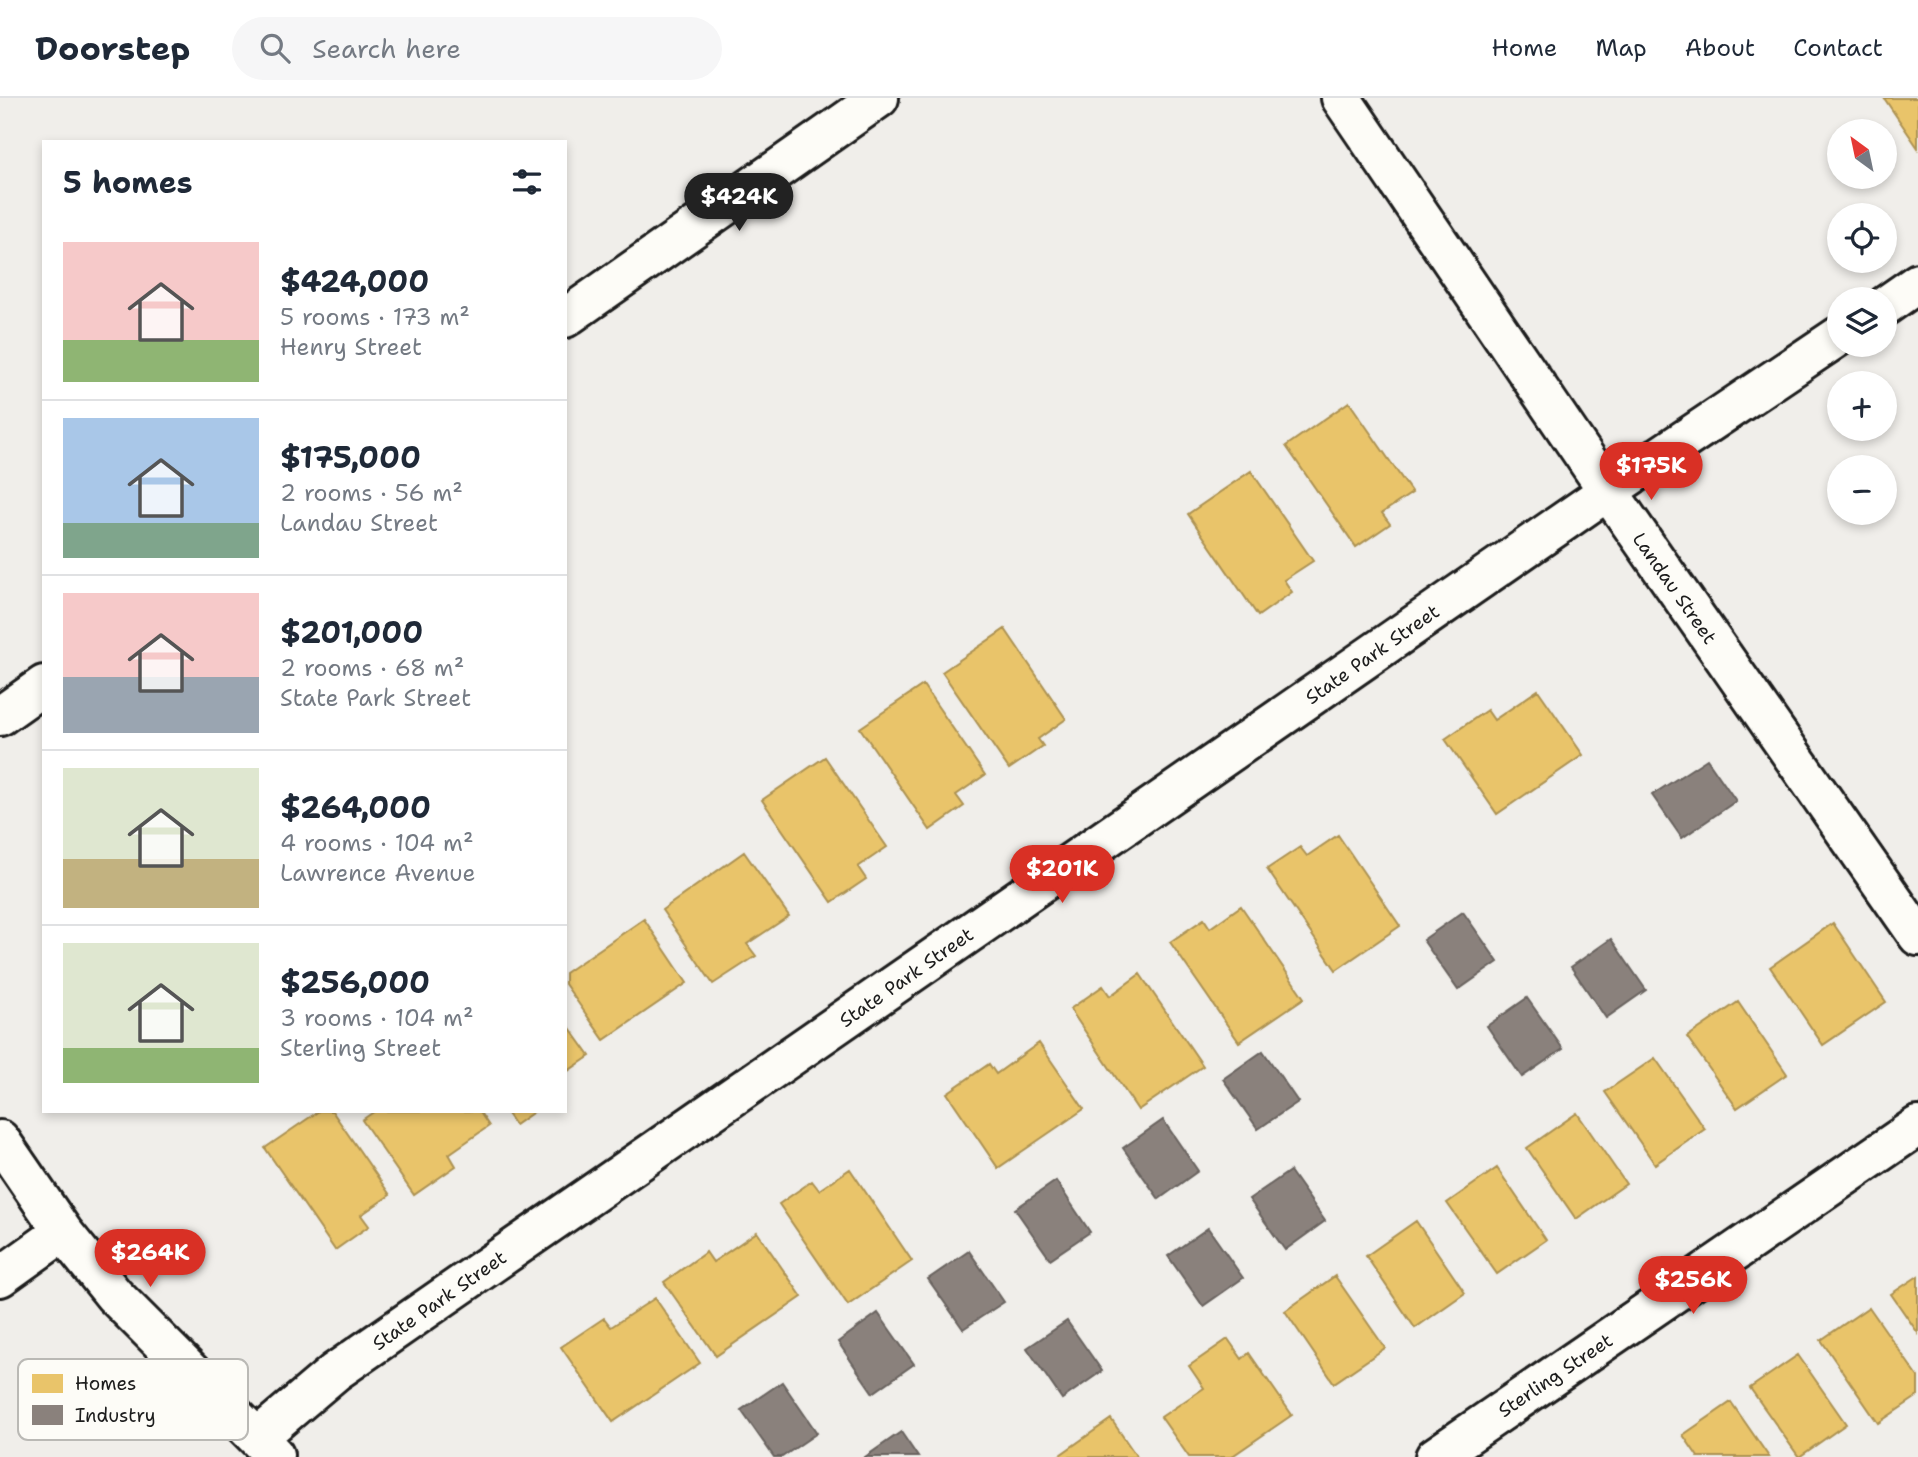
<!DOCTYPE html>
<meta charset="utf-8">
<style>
:root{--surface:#fff;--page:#f6f6f7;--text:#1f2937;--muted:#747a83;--line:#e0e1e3;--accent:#d93025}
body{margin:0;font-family:"Shantell Sans",sans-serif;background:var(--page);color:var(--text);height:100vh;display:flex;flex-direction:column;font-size:26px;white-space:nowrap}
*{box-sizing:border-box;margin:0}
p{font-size:23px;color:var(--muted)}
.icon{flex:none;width:38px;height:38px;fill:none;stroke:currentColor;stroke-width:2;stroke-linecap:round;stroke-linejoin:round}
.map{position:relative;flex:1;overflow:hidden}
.details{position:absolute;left:42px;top:42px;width:525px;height:973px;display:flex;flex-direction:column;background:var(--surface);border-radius:0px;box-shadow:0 4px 10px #0003}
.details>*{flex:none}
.needle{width:46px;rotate:327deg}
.fabs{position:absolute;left:1827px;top:21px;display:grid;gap:14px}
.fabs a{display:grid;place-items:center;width:70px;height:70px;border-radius:50%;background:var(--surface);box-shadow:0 4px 10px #0003;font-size:35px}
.price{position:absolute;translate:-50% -60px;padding:0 16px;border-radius:24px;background:var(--accent);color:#fff;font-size:23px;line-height:46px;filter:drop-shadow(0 2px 4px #0008)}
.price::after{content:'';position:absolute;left:50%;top:42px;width:21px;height:16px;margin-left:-10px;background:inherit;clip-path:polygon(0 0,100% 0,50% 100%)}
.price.on{background:#222;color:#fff}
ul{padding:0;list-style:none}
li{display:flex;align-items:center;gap:21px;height:175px;padding:0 21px}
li+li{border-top:2px solid var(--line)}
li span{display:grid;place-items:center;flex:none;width:196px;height:140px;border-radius:0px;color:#555}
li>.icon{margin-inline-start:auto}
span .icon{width:84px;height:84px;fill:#fffc;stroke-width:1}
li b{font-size:30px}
h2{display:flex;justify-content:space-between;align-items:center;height:84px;padding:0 21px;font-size:30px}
header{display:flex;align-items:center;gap:42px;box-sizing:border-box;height:98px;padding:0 35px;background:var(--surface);border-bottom:2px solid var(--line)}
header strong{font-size:33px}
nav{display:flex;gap:38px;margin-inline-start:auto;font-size:24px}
.search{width:490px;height:63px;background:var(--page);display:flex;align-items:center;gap:18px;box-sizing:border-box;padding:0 24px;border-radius:38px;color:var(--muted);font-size:26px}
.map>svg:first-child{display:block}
</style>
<header>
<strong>Doorstep</strong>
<div class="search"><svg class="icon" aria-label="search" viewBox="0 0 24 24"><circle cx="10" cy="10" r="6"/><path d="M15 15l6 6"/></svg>Search here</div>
<nav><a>Home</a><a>Map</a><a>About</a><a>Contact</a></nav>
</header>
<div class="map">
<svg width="1918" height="1359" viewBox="0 0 1918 1359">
<rect width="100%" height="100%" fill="#f0eeea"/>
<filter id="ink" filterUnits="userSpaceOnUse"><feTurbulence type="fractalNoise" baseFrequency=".0143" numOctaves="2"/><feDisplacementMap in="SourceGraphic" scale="14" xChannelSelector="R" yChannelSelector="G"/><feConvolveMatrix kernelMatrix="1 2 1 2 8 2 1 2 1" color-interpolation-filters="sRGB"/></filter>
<g filter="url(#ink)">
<path fill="#e9c46a" stroke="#ac9253" stroke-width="2" d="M1884,0H1918V50Z
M1349,304L1412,395L1382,415L1390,426L1356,449L1286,348Z
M1251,373L1313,463L1284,482L1292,494L1258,518L1188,416Z
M1005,531L1066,621L1038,641L1043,648L1009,671L942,574Z
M923,587L985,677L956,697L964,708L930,732L860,630Z
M1538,592L1583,657L1497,716L1445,641L1487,612L1494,622Z
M825,659L887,749L858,769L866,781L832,804L762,702Z
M1338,737L1400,828L1336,872L1267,771L1300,749L1307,758Z
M744,754L789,818L747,846L756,858L713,886L662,812Z
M1241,808L1304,900L1239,944L1170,844L1204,821L1210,830Z
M644,821L687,885L604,942L565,886V875Z
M1833,825L1886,904L1823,947L1770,869Z
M1140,876L1203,968L1138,1012L1070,911L1103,888L1110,898Z
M1738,904L1787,976L1737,1010L1687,939Z
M565,923L590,958L565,975Z
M1039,945L1084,1011L998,1070L947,995L989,966L996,976Z
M1655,960L1705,1031L1655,1066L1605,994Z
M319,1013H332L390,1097L361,1117L369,1128L335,1152L265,1050Z
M375,1013H479L489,1028L449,1056L456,1068L414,1097L362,1022Z
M505,1013H535L515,1027Z
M1577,1015L1626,1086L1576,1121L1527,1050Z
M1497,1070L1546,1142L1497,1176L1447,1105Z
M850,1071L912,1163L848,1207L779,1106L812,1083L819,1092Z
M1416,1123L1465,1195L1415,1230L1366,1158Z
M757,1134L802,1199L716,1258L664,1184L706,1154L713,1164Z
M1335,1178L1385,1250L1334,1285L1285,1213Z
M1918,1178V1235L1891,1196Z
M655,1200L700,1265L613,1324L561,1249L604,1220L611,1229Z
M1869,1209L1918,1279V1298L1878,1325L1821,1242Z
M1228,1241L1242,1261L1249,1255L1292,1317L1231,1359H1189L1161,1319L1204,1290L1189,1268Z
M1798,1257L1846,1326L1799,1359L1750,1290Z
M1731,1304L1769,1359H1698L1683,1337Z
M1111,1321L1137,1359H1057Z"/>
<path fill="#8a817c" stroke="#69635f" stroke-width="2" d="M1707,661L1736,703L1682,740L1652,697Z
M1463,814L1498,864L1458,892L1423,842Z
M1611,841L1646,892L1606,920L1571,869Z
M1527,900L1563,951L1522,979L1487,928Z
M1263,953L1298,1004L1258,1031L1223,981Z
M1163,1022L1198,1073L1159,1101L1123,1050Z
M1290,1073L1325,1123L1285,1152L1249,1101Z
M1056,1083L1090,1134L1050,1161L1015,1111Z
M1208,1130L1243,1180L1203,1208L1168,1158Z
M969,1153L1004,1204L963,1231L928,1181Z
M878,1215L914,1266L873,1295L838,1244Z
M1067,1223L1102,1273L1062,1301L1027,1250Z
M782,1284L817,1335L782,1359H774L741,1312Z
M901,1334L918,1359H865Z"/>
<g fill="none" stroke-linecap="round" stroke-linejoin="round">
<g stroke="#1c1c1c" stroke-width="44">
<path id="minor" d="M1341,0L1608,393L1918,838
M1885,208L1918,185
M565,220L879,0
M0,618L44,587
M0,1042L63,1134L114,1197L274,1357
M0,1179L63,1134
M257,1340L335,1274L1608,393L1839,238
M1435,1359L1918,1028"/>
</g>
<use href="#minor" stroke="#fdfcf7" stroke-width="38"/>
</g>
</g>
<g text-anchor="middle" stroke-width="7" stroke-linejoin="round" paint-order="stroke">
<g font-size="19" fill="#1c1c1c" stroke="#fdfcf7">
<text transform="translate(1675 490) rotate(55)" y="7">Landau Street</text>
<text transform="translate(1372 556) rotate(-35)" y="7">State Park Street</text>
<text transform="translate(906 879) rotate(-35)" y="7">State Park Street</text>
<text transform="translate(439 1202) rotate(-35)" y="7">State Park Street</text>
<text transform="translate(1555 1277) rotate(-34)" y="7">Sterling Street</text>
</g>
</g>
<rect x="18" y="1261" width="230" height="81" rx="10" fill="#fdfcf7" stroke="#bab9b5" stroke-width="2"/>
<rect x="32" y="1276" width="31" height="19" fill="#e9c46a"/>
<rect x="32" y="1307" width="31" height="20" fill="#8a817c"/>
<g font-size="19" fill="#1c1c1c">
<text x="75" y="1292">Homes</text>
<text x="75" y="1324">Industry</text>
</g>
</svg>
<div class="fabs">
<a><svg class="needle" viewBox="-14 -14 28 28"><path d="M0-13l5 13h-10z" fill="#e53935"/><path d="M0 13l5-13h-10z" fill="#747a83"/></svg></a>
<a><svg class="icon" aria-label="locate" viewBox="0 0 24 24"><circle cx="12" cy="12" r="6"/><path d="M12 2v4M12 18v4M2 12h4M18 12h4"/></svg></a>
<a><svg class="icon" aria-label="layers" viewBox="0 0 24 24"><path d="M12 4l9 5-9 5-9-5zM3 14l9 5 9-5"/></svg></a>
<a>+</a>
<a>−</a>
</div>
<b class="price on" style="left:739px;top:135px">$424K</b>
<b class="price" style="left:1651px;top:404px">$175K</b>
<b class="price" style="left:1062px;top:807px">$201K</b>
<b class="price" style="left:150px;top:1191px">$264K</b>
<b class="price" style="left:1693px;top:1218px">$256K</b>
<section class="details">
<h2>5 homes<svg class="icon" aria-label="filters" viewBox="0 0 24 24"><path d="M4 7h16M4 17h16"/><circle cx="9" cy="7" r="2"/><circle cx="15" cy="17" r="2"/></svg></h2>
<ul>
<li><span style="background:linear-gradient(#f6c9c9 70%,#8fb573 0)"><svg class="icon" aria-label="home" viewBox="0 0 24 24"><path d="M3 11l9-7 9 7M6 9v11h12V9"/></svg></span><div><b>$424,000</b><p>5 rooms · 173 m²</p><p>Henry Street</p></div></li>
<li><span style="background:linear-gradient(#a9c7e8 75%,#7fa58c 0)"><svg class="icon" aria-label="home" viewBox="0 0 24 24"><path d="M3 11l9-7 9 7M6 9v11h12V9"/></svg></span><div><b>$175,000</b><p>2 rooms · 56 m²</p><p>Landau Street</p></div></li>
<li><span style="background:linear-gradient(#f6c9c9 60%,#9aa5b1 0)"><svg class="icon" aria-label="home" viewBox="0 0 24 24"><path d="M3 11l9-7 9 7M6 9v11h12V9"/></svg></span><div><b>$201,000</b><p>2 rooms · 68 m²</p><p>State Park Street</p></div></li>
<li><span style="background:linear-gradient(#dfe7d0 65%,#c2b280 0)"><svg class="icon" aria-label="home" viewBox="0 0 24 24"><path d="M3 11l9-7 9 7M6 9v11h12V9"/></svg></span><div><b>$264,000</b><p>4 rooms · 104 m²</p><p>Lawrence Avenue</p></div></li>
<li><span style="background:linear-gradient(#dfe7d0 75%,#8fb573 0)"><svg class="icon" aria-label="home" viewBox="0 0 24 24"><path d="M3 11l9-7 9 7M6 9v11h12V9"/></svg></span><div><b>$256,000</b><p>3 rooms · 104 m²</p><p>Sterling Street</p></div></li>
</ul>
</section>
</div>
